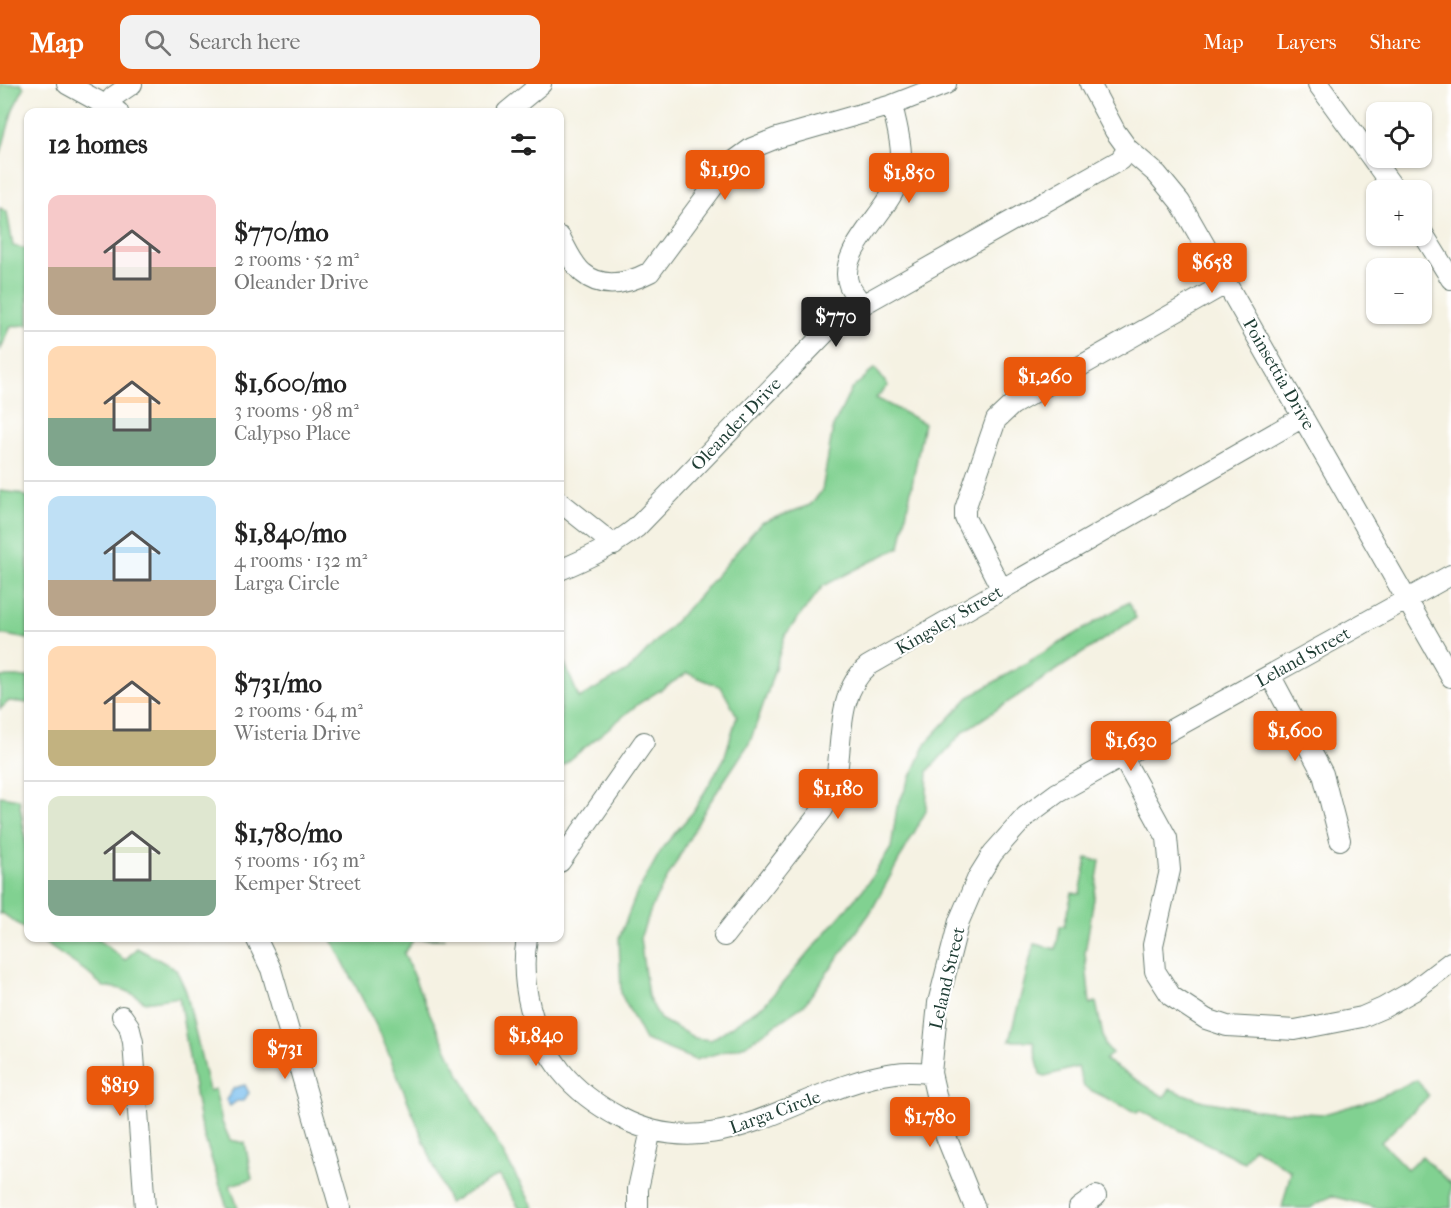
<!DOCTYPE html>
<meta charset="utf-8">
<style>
:root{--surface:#fff;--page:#f2f2f2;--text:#222;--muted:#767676;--line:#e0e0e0;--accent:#ea580c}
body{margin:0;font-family:"IM FELL French Canon",serif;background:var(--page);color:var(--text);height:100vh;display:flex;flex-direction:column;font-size:22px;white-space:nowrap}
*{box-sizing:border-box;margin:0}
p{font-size:20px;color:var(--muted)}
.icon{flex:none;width:33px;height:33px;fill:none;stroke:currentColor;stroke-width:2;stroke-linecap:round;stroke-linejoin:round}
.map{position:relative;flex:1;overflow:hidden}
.details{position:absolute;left:24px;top:24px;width:540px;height:834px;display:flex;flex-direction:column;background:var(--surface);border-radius:12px;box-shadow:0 2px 4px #0004}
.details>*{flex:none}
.controls{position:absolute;left:1366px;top:18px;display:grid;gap:12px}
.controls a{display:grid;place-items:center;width:66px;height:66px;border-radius:12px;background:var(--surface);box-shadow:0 2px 4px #0004;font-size:30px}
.price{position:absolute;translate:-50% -51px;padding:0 14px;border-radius:6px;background:var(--accent);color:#fff;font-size:20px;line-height:39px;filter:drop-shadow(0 2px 3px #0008)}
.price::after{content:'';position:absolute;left:50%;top:36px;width:18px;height:14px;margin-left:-9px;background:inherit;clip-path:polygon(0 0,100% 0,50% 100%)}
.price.active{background:#222;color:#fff}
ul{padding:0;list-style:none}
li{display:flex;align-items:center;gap:18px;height:150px;padding:0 24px}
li+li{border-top:2px solid var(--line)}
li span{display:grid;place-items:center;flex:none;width:168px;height:120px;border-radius:12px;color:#555}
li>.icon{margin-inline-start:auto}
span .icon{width:72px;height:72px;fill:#fffc;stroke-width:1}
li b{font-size:26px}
h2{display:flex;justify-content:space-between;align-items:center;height:72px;padding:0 24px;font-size:26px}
header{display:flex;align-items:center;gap:36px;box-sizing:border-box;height:84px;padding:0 30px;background:var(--accent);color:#fff}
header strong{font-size:28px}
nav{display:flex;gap:33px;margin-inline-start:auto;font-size:21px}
.search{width:420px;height:54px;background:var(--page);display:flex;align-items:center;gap:15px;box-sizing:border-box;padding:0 21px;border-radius:12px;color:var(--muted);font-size:22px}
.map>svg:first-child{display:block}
</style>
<header>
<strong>Map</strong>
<div class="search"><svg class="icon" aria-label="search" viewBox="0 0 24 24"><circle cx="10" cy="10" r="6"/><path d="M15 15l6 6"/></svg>Search here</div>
<nav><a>Map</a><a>Layers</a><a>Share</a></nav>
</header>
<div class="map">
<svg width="1451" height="1124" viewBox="0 0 1451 1124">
<rect width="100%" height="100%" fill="#fff"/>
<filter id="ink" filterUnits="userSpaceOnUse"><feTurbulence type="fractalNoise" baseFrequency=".0167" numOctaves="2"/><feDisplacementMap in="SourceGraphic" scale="12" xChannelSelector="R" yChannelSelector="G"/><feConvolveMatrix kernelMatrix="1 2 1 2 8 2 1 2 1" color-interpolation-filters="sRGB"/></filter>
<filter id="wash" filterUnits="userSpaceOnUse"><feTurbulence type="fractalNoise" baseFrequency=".008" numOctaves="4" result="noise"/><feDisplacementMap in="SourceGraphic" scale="24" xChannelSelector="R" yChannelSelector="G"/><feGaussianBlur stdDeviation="1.35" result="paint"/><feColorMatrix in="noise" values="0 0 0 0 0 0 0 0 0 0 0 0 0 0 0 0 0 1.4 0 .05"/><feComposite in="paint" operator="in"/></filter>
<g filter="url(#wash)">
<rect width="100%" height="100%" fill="#f5f2e3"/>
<path fill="#81d191" stroke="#508762" stroke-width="1.5" d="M0,0H22L24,4L13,25L0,72Z
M0,124L7,128L13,162L26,165L28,172V241L11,242L0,267Z
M875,284L888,302L876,314L924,339L900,463L823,502L785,551L768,607L750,658L708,721L654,818L640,854L648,912L660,935L695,954L711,956L764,921L865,803L891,764L897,723L927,658L969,613L1129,518L1136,534L964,647L928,687L926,727L870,829L804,921L746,961L695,976L645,956L621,910L619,854L636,811L663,763L693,728L724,675L737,632L721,603L687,589L638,620L560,684V568L579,614L629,586L698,513L761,439L810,421L822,407L833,343L851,306Z
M0,407L17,409L28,413V555L0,550Z
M0,593H28V619L9,617L0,625Z
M0,712L19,715L28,773V847L2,829L0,830Z
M1087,774L1100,777L1085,869L1090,920L1096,918L1105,962L1112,969L1105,976L1164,1013L1170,1005L1203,1017L1265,1027L1324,1030L1372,1016L1417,996L1429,1012L1381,1058L1407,1085L1422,1072L1451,1100V1124H1377L1331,1112L1310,1124H1282L1291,1087L1253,1063L1244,1078L1139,1026L1137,1029L1084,1003L1078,983L1045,992L1040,990L1033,957H1009L1034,860L1056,865L1060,842H1064L1072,809L1080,810Z
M37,854H100L99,856L125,876L137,864L176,885L186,907L209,1007L215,1005L222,1038L230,1056L245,1059L252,1095L230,1101L238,1124H227L200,1039L179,913L145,918C131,908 122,903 104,903L84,886Z
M331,854H444L443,855H414L404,869C439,959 487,1041 534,1124H519L499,1091L449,1119L381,951Z"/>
<path fill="#77bdee" stroke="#4b7d91" stroke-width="1.5" d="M245,1001L249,1009L243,1017H237L230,1022L226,1016L234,1004Z"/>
</g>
<g filter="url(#ink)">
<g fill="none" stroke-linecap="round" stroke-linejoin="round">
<g stroke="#6a7c71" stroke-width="22">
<path id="minor" d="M67,0L118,28
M1090,0L1115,47L1128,65L1157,90L1180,118L1451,593
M1318,0L1395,106
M102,28L113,13L132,0
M507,28L541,0
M1422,148L1451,195
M560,153C566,164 573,181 583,189C603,206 629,199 650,188L730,80L752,64L777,54L892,21L946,0
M862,221C858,214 852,208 849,201C836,169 888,128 897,99C906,72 898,47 892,21
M560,418L614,461
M560,486C588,474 612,463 636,444L825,249L862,221L1120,76L1128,65
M1002,506L965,434V425L996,336L1012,321L1227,199
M1270,591L1323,690L1340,756
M1122,672L1167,754L1170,786L1153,861L1155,887L1171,912L1206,935L1227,942L1295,946L1362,933L1383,924L1413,907L1451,878
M560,778L644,658
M724,852L823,725C828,716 833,706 836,695C843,658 836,609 868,582L1303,333
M256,854L271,885L340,1124
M527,854C519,899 532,950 561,987C577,1007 598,1022 621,1034C721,1086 799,1002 895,989C907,987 919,988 931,989
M122,932L129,942L133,958L145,1124
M638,1124V1105L651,1046
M975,1124L945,1050L931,989L938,919L959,837L978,793L993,769L1026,732L1057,709L1451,491
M1079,1124L1096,1112"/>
</g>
<use href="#minor" stroke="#fff" stroke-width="20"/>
</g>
</g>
<g text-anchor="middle" stroke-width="4.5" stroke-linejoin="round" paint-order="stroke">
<g font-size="18" fill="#1f3d34" stroke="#fff">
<text transform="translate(1279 290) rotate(60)" y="6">Poinsettia Drive</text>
<text transform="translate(736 340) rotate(-46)" y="6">Oleander Drive</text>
<text transform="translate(949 536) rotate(-30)" y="6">Kingsley Street</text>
<text transform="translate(1303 573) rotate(-29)" y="6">Leland Street</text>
<text transform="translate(947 894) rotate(-77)" y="6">Leland Street</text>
<text transform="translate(775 1028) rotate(-20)" y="6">Larga Circle</text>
</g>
</g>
</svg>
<div class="controls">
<a><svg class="icon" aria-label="locate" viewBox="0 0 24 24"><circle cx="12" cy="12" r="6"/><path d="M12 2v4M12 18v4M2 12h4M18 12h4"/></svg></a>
<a>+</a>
<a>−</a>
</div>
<b class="price" style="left:725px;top:117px">$1,190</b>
<b class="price" style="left:909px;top:120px">$1,850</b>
<b class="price" style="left:1212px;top:210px">$658</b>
<b class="price active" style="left:836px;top:264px">$770</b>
<b class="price" style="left:1045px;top:324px">$1,260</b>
<b class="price" style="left:1295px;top:678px">$1,600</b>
<b class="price" style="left:1131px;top:688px">$1,630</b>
<b class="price" style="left:838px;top:736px">$1,180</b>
<b class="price" style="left:536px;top:983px">$1,840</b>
<b class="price" style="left:285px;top:996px">$731</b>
<b class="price" style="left:120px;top:1033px">$819</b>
<b class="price" style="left:930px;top:1064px">$1,780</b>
<section class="details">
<h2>12 homes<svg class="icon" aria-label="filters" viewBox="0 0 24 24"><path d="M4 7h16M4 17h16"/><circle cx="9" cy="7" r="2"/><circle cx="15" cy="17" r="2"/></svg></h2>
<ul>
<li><span style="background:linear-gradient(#f6c9c9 60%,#b9a48a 0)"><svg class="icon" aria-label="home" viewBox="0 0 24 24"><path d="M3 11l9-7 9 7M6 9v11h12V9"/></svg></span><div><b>$770/mo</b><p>2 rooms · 52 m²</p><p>Oleander Drive</p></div></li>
<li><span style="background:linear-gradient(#ffd9b3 60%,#7fa58c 0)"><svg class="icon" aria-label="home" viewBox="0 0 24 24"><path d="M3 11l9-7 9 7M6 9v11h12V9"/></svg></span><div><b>$1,600/mo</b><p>3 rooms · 98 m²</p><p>Calypso Place</p></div></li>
<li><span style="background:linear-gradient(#bfe0f5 70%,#b9a48a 0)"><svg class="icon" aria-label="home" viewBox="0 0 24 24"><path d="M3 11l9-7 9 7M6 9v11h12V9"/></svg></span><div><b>$1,840/mo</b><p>4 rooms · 132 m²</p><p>Larga Circle</p></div></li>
<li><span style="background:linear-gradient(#ffd9b3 70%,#c2b280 0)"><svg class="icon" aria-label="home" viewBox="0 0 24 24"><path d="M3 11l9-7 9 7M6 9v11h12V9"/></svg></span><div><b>$731/mo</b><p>2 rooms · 64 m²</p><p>Wisteria Drive</p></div></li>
<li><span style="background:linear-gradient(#dfe7d0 70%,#7fa58c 0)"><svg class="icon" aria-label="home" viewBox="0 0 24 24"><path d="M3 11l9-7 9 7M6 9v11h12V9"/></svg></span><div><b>$1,780/mo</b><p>5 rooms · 163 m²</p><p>Kemper Street</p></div></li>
</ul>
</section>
</div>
